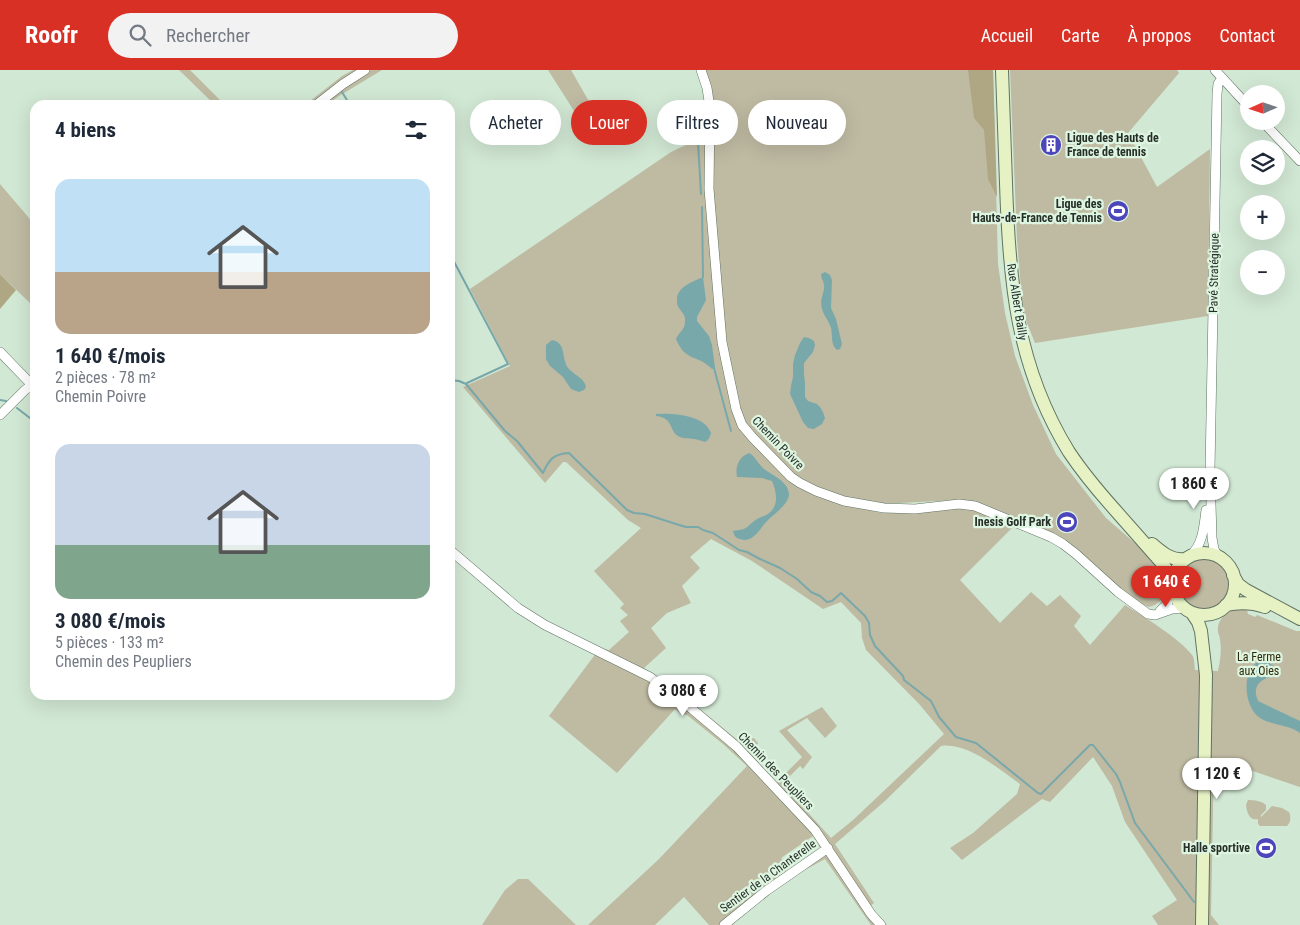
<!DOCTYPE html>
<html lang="fr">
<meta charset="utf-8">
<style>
:root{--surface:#fff;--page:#f2f2f3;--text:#1f2937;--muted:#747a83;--accent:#d93025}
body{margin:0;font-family:"Roboto Condensed",sans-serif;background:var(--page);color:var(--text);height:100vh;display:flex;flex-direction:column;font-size:19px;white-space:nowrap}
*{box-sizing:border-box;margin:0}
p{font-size:16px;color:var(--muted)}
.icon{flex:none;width:28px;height:28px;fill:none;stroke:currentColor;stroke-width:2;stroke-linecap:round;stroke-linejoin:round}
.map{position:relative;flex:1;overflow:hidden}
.drawer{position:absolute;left:30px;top:30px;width:425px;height:600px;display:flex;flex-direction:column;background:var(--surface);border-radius:15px;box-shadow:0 5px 20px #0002}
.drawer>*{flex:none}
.hud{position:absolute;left:470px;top:30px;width:475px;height:45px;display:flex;gap:10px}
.needle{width:32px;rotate:267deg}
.controls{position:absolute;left:1240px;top:15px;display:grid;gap:10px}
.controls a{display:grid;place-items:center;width:45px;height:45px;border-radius:50%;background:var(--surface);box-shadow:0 5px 20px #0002;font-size:25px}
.price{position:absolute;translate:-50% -42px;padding:0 11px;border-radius:18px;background:#fff;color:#222;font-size:16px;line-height:32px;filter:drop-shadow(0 1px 2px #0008)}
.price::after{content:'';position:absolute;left:50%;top:30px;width:15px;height:11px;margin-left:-8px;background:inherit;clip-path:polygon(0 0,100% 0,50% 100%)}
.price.current{background:var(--accent);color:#fff}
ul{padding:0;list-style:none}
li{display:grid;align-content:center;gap:10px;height:265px;padding:0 25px}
li span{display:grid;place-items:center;height:155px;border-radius:15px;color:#555}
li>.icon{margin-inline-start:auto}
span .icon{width:90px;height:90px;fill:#fffc;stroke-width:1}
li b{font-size:21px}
h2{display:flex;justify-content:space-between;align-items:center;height:60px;padding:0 25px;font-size:21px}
.tag{padding:0 18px;border-radius:22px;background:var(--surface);box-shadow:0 5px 20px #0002;font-size:18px;line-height:45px}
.tag.current{background:var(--accent);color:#fff}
header{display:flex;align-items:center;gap:30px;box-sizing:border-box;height:70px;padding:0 25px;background:var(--accent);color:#fff}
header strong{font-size:24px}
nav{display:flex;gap:28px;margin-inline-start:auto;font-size:18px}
.search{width:350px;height:45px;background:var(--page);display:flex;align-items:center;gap:12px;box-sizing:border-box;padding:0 18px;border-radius:28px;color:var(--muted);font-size:19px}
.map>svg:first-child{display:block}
</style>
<header>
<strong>Roofr</strong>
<div class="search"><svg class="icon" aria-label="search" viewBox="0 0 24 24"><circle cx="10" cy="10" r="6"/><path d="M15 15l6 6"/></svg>Rechercher</div>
<nav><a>Accueil</a><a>Carte</a><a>À propos</a><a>Contact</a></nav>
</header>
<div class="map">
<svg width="1300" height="855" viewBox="0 0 1300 855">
<rect width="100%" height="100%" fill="#d1e8d4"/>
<path fill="#bfbaa2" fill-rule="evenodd" d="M179,0H190L225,35H215Z
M353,0H382L339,26L327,35H305L342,6Z
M548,0H571L599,49L583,55Z
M697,0H993L998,194L1005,243L1015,286L1033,335L1056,384L1106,448L1144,481L1163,504L1166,512L1163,526L1160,531L1155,535L1149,537L1142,534L1112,512L1064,469L1034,455L973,432L958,430L880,434L848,428L807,417L804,420L840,433L881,443H914L964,437L973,439L1014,456L960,510L1000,553L1031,522L1047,536L1060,525L1081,546L1074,556L1090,575L1125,535C1144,547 1179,568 1192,585C1195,589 1194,595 1195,600L1218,601C1220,592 1222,579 1220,570C1220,566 1217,562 1218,559C1218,545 1235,536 1247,540L1248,544L1255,547L1257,545L1296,561H1300V717L1214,688L1211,845L1219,855H1158L1152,846L1177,830L1125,752L1112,716L1093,687L1050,732L1042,729L962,790L950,778L973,763L1017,724L1020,714C999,699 967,672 941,676L885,731L835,774L874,833L869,837L887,855H871L825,789L790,808L746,842L732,855H709L684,827L655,855H588L659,789L747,696L723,674L687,645L682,644L675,639L617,703L549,646L600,578L609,580L629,562L620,551L628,545L620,538L624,534L594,501L641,458L628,450L566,392H563L545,413L463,317L510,296L470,219L671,82L707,65V47L705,23ZM711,469L752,491L823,539L841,532L861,553L862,568L866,580L920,635L944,664L853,750L831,768L782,714L800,696L803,699L812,687L787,660L807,648L825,668L837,656L822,637L779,661L802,687L776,713L753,685L758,673L754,668L740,672L695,635L644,598L666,578L651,558L667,543L691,533L682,516L700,498L690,487ZM813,766L821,780L789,801L781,788Z
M1010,0H1177L1179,3L1128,63L1157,117L1210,79L1208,246L1035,273L1023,243L1017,169Z
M0,114L35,155V232L32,235L0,204Z
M1179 514a25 25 0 1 1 50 0a25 25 0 1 1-50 0Z
M1248,730C1254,730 1262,731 1266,735V740L1261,745V747L1272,736L1282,738L1289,742C1291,747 1291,752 1287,756H1260L1258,754V749C1249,751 1247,742 1246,735Z
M518,809H528L576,855H482L505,820Z"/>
<path fill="#afa783" d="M968,0H993L997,127L988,109L984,60L974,48Z
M0,204L16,220L0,239Z"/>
<path fill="#79a8ab" d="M825,202L830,205L832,210L831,238L836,249L842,274L840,279L837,280C830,274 833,266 831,258C829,251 824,246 822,239C819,228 825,223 824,216C824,211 821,209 821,204Z
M703,207L706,230L697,247V251L709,266L712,275L715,298L712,299C698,284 686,293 676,269C678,263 685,260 685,252C686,245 682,243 679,238C677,234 677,234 677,230C677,216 693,212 703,207Z
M804,267L809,268L814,271L815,275L813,282L804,293V304L805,313V327L808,331L817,334L820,337L823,342L825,348L822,354L814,359L808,358L803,352L790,324L791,316L793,307V294L795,285L800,273Z
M552,270C568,273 560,291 570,300C576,306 584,308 586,317L584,320L579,322L571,319L563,307L550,296L546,289V275Z
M656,344C673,343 705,345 711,363C710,367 709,370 705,372C701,371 697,369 693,369C689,368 684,369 680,367C668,362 675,348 656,346Z
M749,383C755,386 757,392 762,397C770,405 788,410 789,424C789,434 773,445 767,451C760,458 753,474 740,469C735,468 734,465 733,461C750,459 745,457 757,449C761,447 765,446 768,444C779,436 777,423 772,411L762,408L737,407C735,396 739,387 749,383Z
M1263,590L1268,592L1275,597V605C1262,609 1251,614 1258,631L1300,651V663C1288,654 1273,656 1260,648C1243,637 1240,595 1263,590Z"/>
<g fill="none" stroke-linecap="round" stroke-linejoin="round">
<path stroke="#79a8ab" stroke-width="2" d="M342,22L350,35
M698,73L701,124
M702,137L703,207
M450,184L508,294L467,313
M714,298L731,361
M450,310L459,311L466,314L505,361L517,371L543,403C549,389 554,384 569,383L627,440L634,443L645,444L676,454L686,457H698L703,460L713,463L739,480L747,482L758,488L780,498L797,509L811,522L820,526L827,532L832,531L841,523L865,546L869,553L870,565L875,576L903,606L904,610L931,631L939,647L956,667L976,673L1038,723L1041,724L1090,675H1093L1116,704L1120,712L1135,753L1194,832
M0,330L6,331
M17,338L35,352"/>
<g stroke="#5f7362" stroke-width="10">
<path id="street" d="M701,0L707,18L710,38L709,119L722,272L736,339L742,355L753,368L791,407L800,413L816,421L844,431L884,438L915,439L959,434L975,436L1051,467L1063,474L1076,484L1118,522L1148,544L1155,545L1172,539L1184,538
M1215,0L1249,37
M316,35L343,14L365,0
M1262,51L1300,91
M0,282L32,315
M0,345L25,320L35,313
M450,480L518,538L545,555L650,607L692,639L737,677L815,760L871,844L881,855
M1190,486C1203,475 1204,456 1206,440
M1218,487L1214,479L1212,468L1210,400L1217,24L1218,14L1222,8
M1160,541L1166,535L1174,522
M724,855L766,821L828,778"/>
</g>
<g stroke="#5f7362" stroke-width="14">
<path id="secondary" d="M1002,0C1003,38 1005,76 1006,113C1009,211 1016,296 1069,382C1083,403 1099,422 1116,441C1131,458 1146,475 1161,492L1167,500L1173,511
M1152,474C1162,482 1171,491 1185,489
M1173 514a31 31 0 1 1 62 0a31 31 0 1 1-62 0Z
M1233,505L1238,514L1246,520L1300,549
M1226,535C1240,532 1251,532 1265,537
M1192,543L1198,552L1201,561L1206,605L1202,855"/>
</g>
<use href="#street" stroke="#fff" stroke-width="9"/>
<use href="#secondary" stroke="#e6f1c4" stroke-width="12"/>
</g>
<defs>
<g id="building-disc" transform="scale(1.125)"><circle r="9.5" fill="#4d45bb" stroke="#def5e1"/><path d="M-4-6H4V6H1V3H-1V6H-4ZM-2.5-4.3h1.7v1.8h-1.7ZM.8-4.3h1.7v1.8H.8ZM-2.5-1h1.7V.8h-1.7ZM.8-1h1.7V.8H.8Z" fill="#fff"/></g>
<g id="stadium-disc" transform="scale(1.125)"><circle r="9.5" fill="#4d45bb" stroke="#def5e1"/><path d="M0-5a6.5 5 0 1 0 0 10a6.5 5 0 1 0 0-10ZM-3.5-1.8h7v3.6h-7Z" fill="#fff"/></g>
</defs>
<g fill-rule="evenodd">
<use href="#building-disc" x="1051" y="75"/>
<use href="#stadium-disc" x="1118" y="141"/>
<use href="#stadium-disc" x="1067" y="452"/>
<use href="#stadium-disc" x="1266" y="778"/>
</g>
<g text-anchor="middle" stroke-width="4.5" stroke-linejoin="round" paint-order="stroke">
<g font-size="12" font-weight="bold" fill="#262f27" stroke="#def5e1" text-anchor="end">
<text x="1067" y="72" text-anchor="start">Ligue des Hauts de<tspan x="1067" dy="14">France de tennis</tspan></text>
<text x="1102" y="138">Ligue des<tspan x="1102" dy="14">Hauts-de-France de Tennis</tspan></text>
<text x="1051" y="456">Inesis Golf Park</text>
<text x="1250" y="782">Halle sportive</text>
</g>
<g font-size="12" fill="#262f27" stroke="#def5e1">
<text transform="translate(1214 203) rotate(-89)" y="4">Pavé Stratégique</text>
<text transform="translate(1017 232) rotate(81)" y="4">Rue Albert Bailly</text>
<text transform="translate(778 373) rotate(46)" y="4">Chemin Poivre</text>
<text transform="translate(776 701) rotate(46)" y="4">Chemin des Peupliers</text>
<text transform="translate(768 806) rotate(-36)" y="4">Sentier de la Chanterelle</text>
</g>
<g font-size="12" fill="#312a0b" stroke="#def5e1">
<text x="1259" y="591">La Ferme<tspan x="1259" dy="14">aux Oies</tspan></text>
</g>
</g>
</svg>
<div class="controls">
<a><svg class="needle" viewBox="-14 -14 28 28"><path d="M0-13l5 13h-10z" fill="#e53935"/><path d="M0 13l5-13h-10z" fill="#747a83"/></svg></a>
<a><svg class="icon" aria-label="layers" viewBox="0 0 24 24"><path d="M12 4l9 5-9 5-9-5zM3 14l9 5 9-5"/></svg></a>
<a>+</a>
<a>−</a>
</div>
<b class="price" style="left:1194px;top:440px">1 860 €</b>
<b class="price current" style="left:1166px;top:538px">1 640 €</b>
<b class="price" style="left:683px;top:647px">3 080 €</b>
<b class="price" style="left:1217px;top:730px">1 120 €</b>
<div class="hud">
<a class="tag">Acheter</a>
<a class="tag current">Louer</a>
<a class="tag">Filtres</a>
<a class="tag">Nouveau</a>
</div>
<section class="drawer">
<h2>4 biens<svg class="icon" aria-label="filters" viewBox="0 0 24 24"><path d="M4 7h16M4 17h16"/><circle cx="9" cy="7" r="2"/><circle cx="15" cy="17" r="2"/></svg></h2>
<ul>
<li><span style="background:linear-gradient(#bfe0f5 60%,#b9a48a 0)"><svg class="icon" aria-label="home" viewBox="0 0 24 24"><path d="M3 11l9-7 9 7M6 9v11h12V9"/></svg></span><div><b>1 640 €/mois</b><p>2 pièces · 78 m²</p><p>Chemin Poivre</p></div></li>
<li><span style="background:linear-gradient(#c9d6e8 65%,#7fa58c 0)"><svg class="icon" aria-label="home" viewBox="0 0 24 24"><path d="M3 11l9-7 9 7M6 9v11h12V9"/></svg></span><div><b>3 080 €/mois</b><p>5 pièces · 133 m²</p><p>Chemin des Peupliers</p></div></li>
</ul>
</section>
</div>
